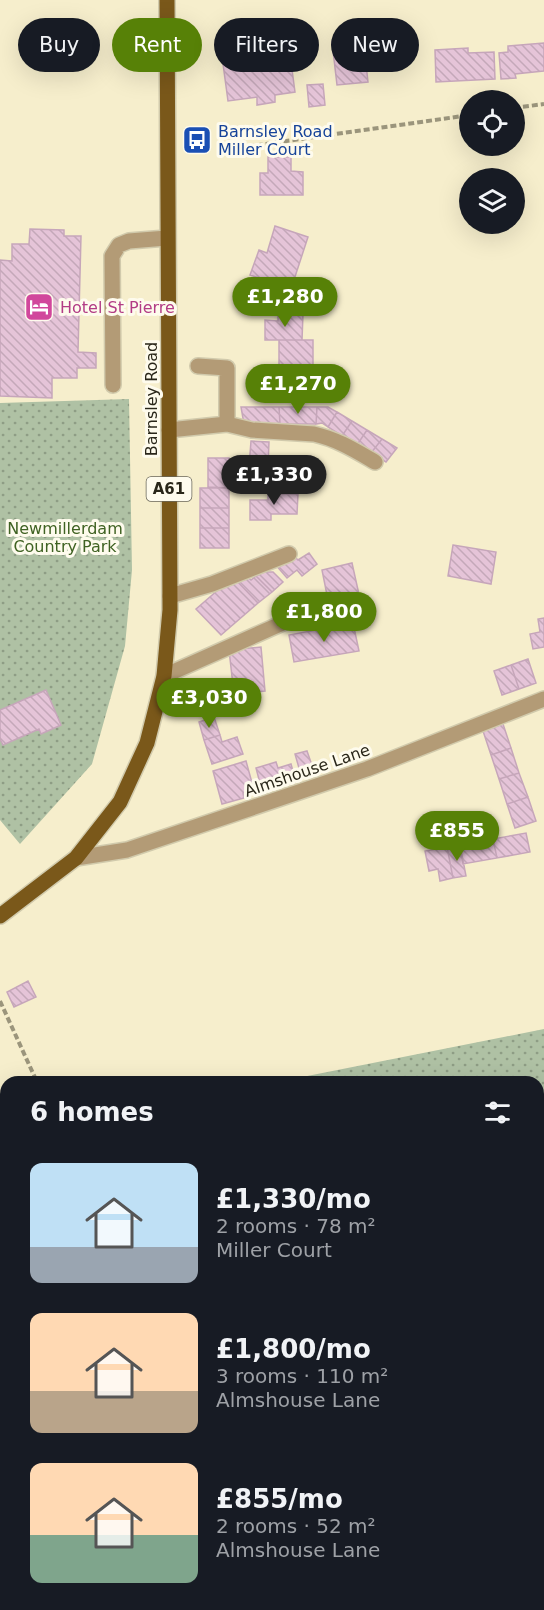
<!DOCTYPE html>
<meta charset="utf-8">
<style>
:root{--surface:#171b24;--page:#242831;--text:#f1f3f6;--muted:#9ea1a6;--accent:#578107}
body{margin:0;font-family:"DejaVu Sans",sans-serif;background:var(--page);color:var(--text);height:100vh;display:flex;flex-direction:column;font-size:22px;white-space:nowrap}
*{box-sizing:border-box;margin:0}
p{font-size:20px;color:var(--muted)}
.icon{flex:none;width:33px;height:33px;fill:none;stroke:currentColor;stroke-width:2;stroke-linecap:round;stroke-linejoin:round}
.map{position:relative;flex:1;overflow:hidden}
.sheet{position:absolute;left:0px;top:1076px;width:544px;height:536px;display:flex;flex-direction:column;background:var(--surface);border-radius:18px 18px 0 0;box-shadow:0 6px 24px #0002}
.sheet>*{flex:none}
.guide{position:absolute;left:18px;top:18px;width:508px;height:54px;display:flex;gap:12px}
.tools{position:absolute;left:459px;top:90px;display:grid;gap:12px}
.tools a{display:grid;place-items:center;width:66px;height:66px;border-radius:50%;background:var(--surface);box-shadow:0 6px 24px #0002;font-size:30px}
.price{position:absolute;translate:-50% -51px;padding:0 14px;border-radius:21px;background:var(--accent);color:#fff;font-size:20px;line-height:39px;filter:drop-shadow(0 2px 3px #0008)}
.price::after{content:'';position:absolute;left:50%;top:36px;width:18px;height:14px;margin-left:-9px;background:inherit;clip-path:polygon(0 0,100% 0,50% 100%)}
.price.on{background:#222;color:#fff}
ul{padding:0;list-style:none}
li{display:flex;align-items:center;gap:18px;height:150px;padding:0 30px}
li span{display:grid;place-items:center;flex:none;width:168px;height:120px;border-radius:12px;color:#555}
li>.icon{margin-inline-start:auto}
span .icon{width:72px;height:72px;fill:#fffc;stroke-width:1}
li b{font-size:26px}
h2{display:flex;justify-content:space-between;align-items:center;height:72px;padding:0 30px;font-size:26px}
.chip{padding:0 21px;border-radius:27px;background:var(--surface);box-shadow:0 6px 24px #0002;font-size:21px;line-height:54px}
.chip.on{background:var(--accent);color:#fff}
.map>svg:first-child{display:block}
</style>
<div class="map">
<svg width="544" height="1610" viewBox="0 0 544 1610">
<defs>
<pattern id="park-dots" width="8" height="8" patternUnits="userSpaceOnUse" patternTransform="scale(1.5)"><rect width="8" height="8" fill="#afc1a4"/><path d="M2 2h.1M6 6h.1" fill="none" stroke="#8e9d85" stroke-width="1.8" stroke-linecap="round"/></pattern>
<pattern id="building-back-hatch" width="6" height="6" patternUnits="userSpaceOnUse" patternTransform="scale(1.5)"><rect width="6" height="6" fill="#e5c4d8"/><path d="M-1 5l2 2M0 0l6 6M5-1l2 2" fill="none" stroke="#c4a8b9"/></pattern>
</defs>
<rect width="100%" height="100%" fill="#f6eecc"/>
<path fill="url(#park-dots)" d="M129,399L132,570L125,646L92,764L20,844L0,820V403Z
M544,1029V1610H465L458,1605H538V1082H277Z"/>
<path fill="url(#building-back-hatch)" stroke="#c6a6ba" stroke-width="1.5" d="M356,39L359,65L366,64L368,82L337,85L332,42Z
M544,43V71L515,74L516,78L501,79L499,53L508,52V46Z
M468,48V53L494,52L495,79L436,82L435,50Z
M272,59L273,64L291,62L295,92L275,95V102L257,105V97L228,101L223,64L234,63L235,69L245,68L244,62Z
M323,84L325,105L309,107L307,85Z
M268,157H291V171L303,172V195H260V173H268Z
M275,226L308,237L291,289L250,275L259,250L267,253Z
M30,229L64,230V236H81L78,352L96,353V368H77V378H52V398L0,396V260L12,261V244H29Z
M278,314H303L302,340H265V320L278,321Z
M279,340H313V367H279Z
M258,367H306V392H258Z
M241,407H279L280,424H244Z
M279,407H317L316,424H280Z
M317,407H328L337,412L328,427L322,423L316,424Z
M337,412L352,421L342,436L328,427Z
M352,421L367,430L357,445L342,436Z
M367,430L382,439L371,453L357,445Z
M382,439L397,448L386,462L371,453Z
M251,441L269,442L268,467H249Z
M208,458H229V488L208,487Z
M240,467H268L267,487L240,485Z
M200,488H229V508H200Z
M268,494H298L297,514H271V520H250V500H268Z
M200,508H229V528H200Z
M200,528H229V548H200Z
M453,545L496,552L491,584L448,576Z
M309,553L317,564L302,576L297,570L287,578L274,563L295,557L298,560Z
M352,563L360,599L329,605L322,570Z
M264,572H273L283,582L272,592L256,576Z
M244,574L251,580L256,576L272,592L258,603L233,577Z
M233,577L258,603L221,635L196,609Z
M544,618V647L533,649L530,634L540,632L538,619Z
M353,623L359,651L294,662L289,635Z
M261,647L265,691L234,694L229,650Z
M528,659L536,683L519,689L511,665Z
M511,665L519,689L502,695L494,671Z
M46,690L61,725L41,734L39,729L3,745L0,739V710Z
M214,717L220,735L204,740L199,722Z
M503,724L511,748L491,755L483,731Z
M220,735L222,742L237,737L243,754L212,764L204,740Z
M511,748L519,773L499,779L491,755Z
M307,751L314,771L301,775L295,754Z
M246,761L254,790L243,793L244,798L222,804L213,771Z
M276,762L278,768L291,764L296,782L262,791L256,768Z
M519,773L528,797L507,804L499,779Z
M528,797L536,821L515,828L507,804Z
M526,833L530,852L497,858L493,839Z
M493,839L497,858L463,864L460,845Z
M460,845L466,876L453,878L447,847Z
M447,847L453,878L440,881L438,869L429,871L425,851Z
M28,981L36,997L14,1007L7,992Z
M2,1173L6,1178V1208L1,1203L0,1204V1175Z
M6,1262V1280L1,1281L0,1263Z
M144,1605H221V1610H159L144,1607Z"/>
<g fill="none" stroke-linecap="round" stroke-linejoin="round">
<g stroke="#d1caac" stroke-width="18">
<path id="minor" d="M113,385L112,256L119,245L129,241L167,238
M227,424L252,430L314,434C337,439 356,451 375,462
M169,430L227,424V368L198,366
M170,596L212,584L289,554
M164,676L285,622
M76,858L127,850L367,769L544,699
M0,1323L6,1324
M538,1510L544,1512
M458,1605L465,1610
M231,1610L232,1605"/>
</g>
<g stroke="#d1caac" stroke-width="18">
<path id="major" d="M0,916L76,858L120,802L147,743L164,676L170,610L167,0"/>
</g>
<path stroke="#9b957c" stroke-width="4" stroke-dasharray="6 3" stroke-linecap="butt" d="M514,108L544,104
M230,149L470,115
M0,1001L37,1082
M0,1165L6,1159"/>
<use href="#minor" stroke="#b39b76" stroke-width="15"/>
<use href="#major" stroke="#7a581a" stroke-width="15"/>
</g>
<defs>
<g id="bus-square" transform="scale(1.5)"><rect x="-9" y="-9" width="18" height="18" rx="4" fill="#1a4fb4" stroke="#fefbed"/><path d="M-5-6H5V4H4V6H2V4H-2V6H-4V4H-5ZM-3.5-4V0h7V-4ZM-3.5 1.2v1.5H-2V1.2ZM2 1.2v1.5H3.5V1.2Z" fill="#fff"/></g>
<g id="hotel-square" transform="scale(1.5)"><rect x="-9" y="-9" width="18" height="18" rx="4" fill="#d1479c" stroke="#fefbed"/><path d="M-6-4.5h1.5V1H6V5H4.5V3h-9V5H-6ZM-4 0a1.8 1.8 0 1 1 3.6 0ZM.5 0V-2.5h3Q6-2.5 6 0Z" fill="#fff"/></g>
</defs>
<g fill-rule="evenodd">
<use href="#bus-square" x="197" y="140"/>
<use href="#hotel-square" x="39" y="307"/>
</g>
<g text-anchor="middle" stroke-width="6" stroke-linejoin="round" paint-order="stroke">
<rect fill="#fefbed" stroke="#696659" stroke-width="1.5" x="146.5" y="477" width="45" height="24" rx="4.5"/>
<g font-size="15" font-weight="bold" fill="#292619">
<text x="169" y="494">A61</text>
</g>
<g font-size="16" fill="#164399" stroke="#fefbed" text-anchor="start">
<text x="218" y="137">Barnsley Road<tspan x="218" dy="18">Miller Court</tspan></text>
</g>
<g font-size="16" fill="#b23c85" stroke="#fefbed" text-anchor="start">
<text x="60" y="313">Hotel St Pierre</text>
</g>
<g font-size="16" fill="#292619" stroke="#fefbed">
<text transform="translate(151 399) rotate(-90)" y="6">Barnsley Road</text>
<text transform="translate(307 770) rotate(-19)" y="6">Almshouse Lane</text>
</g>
<g font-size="16" fill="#3f6222" stroke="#fefbed">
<text x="65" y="534">Newmillerdam<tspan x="65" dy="18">Country Park</tspan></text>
</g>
</g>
</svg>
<div class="tools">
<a><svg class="icon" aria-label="locate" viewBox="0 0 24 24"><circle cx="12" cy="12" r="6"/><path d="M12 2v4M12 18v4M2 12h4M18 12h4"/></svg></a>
<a><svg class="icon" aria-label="layers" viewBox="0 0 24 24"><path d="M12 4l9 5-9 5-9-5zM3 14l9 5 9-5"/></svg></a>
</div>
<b class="price" style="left:285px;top:328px">£1,280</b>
<b class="price" style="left:298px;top:415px">£1,270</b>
<b class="price on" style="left:274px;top:506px">£1,330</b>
<b class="price" style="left:324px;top:643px">£1,800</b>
<b class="price" style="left:209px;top:729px">£3,030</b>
<b class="price" style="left:457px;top:862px">£855</b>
<div class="guide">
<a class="chip">Buy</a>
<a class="chip on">Rent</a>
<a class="chip">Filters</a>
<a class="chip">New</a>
</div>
<section class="sheet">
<h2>6 homes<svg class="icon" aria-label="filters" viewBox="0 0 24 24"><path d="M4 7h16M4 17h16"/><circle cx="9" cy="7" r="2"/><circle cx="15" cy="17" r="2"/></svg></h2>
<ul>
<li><span style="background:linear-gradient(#bfe0f5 70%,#9aa5b1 0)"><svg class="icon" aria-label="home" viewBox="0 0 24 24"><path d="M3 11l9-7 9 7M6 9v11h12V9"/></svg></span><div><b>£1,330/mo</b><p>2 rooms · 78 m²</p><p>Miller Court</p></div></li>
<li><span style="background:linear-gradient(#ffd9b3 65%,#b9a48a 0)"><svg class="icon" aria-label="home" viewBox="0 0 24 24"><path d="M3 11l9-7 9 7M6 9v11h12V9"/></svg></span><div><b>£1,800/mo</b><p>3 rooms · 110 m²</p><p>Almshouse Lane</p></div></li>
<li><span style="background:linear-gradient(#ffd9b3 60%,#7fa58c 0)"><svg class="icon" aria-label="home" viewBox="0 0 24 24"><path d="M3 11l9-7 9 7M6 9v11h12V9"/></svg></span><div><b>£855/mo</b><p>2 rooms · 52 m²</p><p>Almshouse Lane</p></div></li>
</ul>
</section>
</div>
